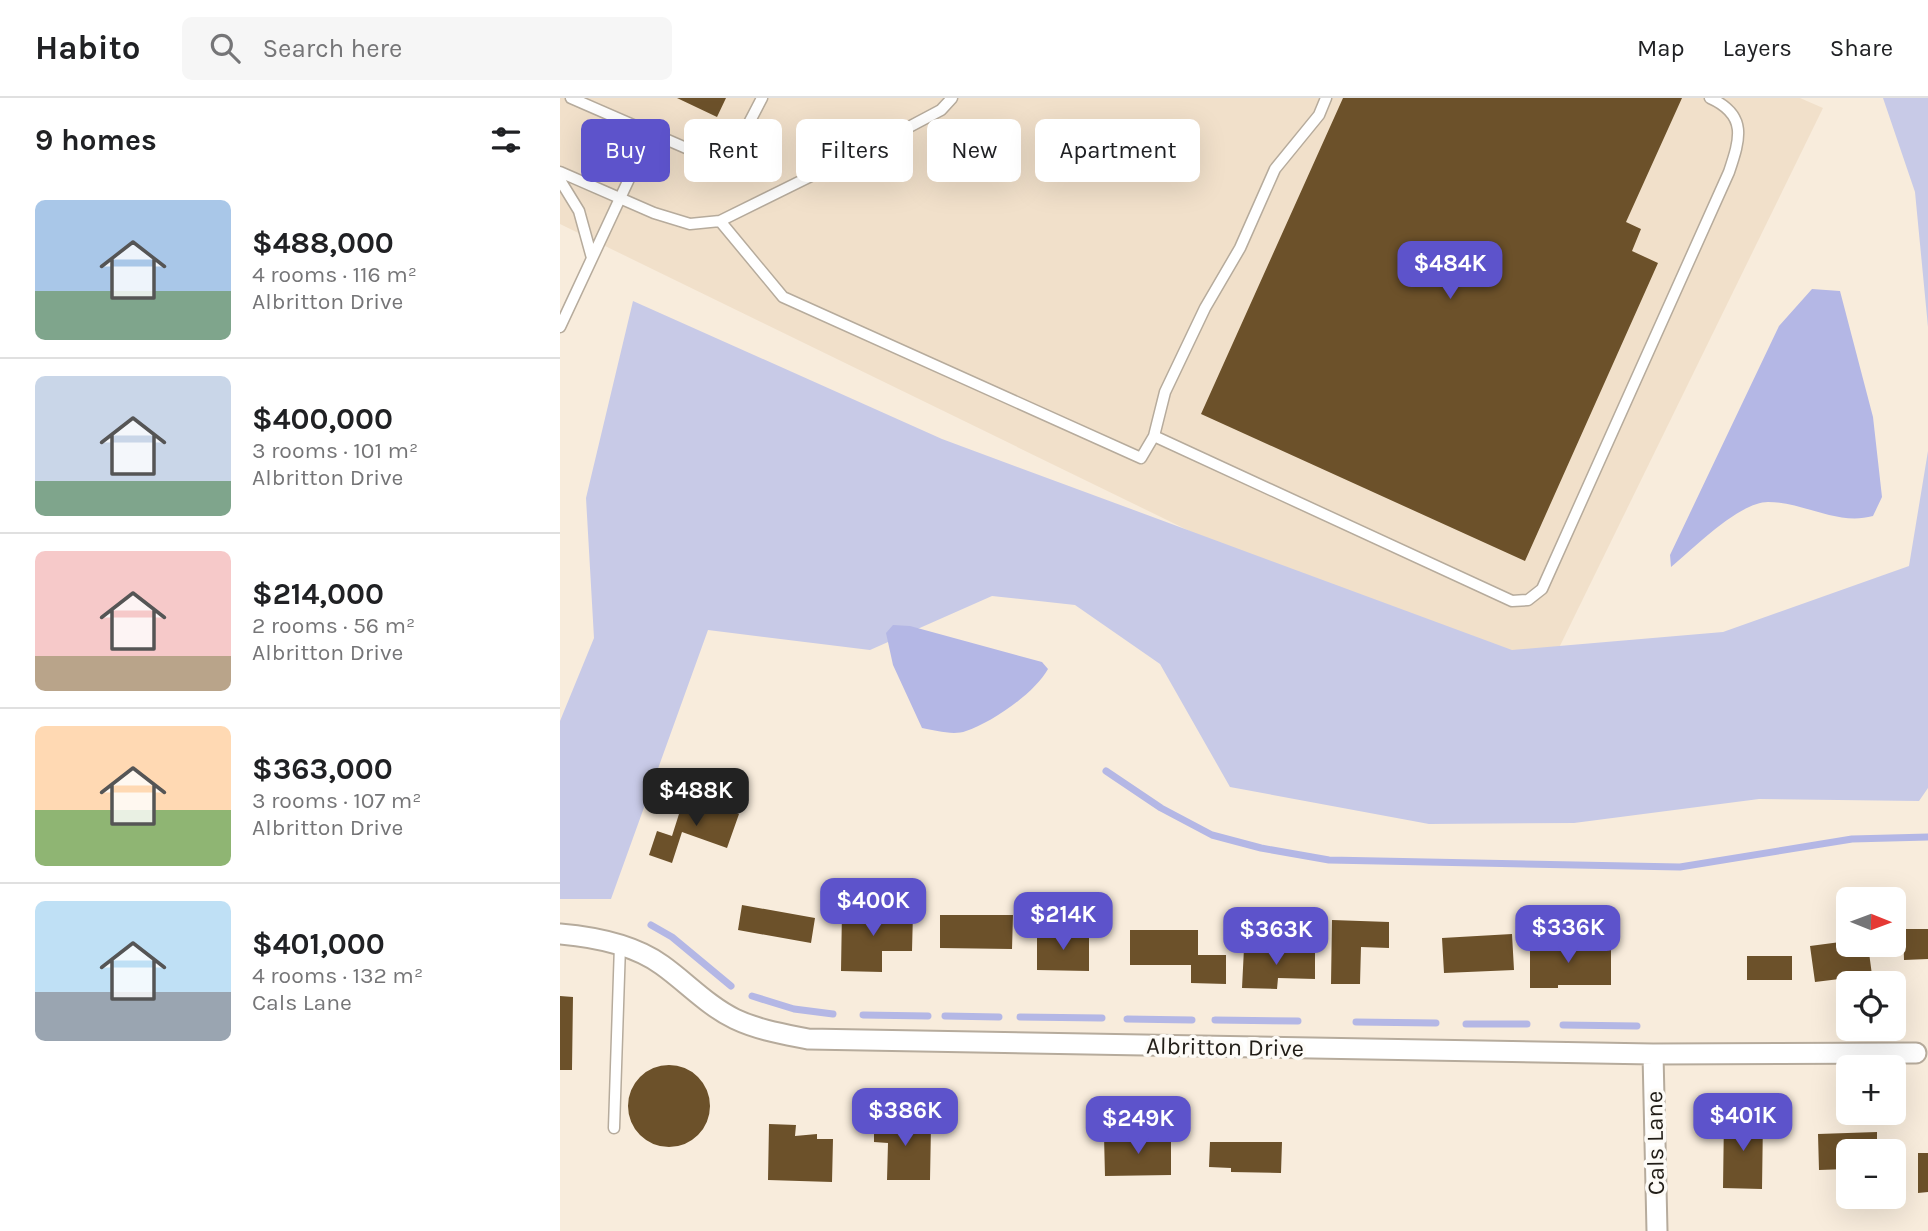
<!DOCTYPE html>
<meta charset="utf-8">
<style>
:root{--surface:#fff;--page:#f6f6f6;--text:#202124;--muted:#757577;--line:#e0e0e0;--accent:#5d53cb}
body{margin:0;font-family:Karla,sans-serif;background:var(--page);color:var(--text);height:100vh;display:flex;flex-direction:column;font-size:26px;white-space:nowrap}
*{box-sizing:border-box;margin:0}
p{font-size:23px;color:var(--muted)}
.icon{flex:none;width:38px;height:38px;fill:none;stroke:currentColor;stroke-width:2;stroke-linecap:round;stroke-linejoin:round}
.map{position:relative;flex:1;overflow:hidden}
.details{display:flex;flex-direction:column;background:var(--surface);width:560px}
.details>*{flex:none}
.guide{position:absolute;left:21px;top:21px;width:665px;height:63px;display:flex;gap:14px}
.needle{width:46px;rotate:91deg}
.controls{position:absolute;left:1276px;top:789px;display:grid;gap:14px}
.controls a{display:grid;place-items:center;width:70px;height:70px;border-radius:10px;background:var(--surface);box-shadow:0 7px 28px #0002;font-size:35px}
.price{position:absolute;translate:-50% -60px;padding:0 16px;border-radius:14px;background:var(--accent);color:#fff;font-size:23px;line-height:46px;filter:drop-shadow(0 2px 4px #0008)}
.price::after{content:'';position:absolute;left:50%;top:42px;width:21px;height:16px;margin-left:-10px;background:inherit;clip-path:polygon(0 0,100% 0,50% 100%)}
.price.active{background:#222;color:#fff}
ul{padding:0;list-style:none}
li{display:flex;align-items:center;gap:21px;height:175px;padding:0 35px}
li+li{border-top:2px solid var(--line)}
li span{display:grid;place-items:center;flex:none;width:196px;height:140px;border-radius:10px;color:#555}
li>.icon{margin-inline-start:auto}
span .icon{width:84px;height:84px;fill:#fffc;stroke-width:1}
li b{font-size:30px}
h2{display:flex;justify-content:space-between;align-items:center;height:84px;padding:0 35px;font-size:30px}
.tag{padding:0 24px;border-radius:10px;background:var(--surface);box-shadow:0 7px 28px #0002;font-size:24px;line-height:63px}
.tag.active{background:var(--accent);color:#fff}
header{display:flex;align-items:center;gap:42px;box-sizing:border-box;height:98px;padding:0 35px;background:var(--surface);border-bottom:2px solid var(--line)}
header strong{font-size:33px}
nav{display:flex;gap:38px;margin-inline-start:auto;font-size:24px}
.search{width:490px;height:63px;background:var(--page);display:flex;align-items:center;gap:18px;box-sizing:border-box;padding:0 24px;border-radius:10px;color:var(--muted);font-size:26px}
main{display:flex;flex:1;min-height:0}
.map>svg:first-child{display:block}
</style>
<header>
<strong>Habito</strong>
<div class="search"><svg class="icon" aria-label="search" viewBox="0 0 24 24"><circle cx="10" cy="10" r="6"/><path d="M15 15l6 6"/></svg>Search here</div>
<nav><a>Map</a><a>Layers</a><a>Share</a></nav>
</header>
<main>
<section class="details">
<h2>9 homes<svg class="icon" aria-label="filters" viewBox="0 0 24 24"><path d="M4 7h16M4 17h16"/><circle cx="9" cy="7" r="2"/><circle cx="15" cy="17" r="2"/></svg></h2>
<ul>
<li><span style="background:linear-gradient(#a9c7e8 65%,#7fa58c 0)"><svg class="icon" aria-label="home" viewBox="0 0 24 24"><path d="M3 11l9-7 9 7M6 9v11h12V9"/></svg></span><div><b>$488,000</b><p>4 rooms · 116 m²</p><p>Albritton Drive</p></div></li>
<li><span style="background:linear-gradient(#c9d6e8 75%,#7fa58c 0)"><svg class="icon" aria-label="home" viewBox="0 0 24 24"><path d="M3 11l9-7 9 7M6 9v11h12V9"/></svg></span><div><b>$400,000</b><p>3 rooms · 101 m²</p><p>Albritton Drive</p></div></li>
<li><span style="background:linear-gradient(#f6c9c9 75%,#b9a48a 0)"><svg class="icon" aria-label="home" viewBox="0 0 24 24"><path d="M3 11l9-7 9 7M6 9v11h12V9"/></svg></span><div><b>$214,000</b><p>2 rooms · 56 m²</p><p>Albritton Drive</p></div></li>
<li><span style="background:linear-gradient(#ffd9b3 60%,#8fb573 0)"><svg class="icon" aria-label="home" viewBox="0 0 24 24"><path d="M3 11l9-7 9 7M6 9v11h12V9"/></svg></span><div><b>$363,000</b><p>3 rooms · 107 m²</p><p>Albritton Drive</p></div></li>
<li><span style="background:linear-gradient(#bfe0f5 65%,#9aa5b1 0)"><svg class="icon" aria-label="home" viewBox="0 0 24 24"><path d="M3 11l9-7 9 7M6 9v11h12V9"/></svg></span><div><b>$401,000</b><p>4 rooms · 132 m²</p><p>Cals Lane</p></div></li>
</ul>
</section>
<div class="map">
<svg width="1368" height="1133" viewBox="0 0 1368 1133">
<rect width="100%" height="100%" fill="#f8ecdc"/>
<path fill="#f1e0ca" d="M0,0H1240L1263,10L974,601L0,126Z"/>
<path fill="#c8cae7" d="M1323,0H1368V229L1355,94Z
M73,203L382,341L952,552L1163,534L1349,468L1368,353V690L1359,703L1199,701L1014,725L869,726L670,689L600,566L515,507L432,498L310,552L148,532L51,801H0V623L34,540L26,400Z"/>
<path fill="#b4b7e5" d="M1252,191L1280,193L1313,319L1322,399L1313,418C1277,428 1244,404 1208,404C1179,404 1133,451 1111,469L1110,457L1219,228Z
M333,527L350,528L482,564L488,571C475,595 431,625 406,633C393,638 375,632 362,630L333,567L326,535Z"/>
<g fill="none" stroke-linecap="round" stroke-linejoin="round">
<path stroke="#b4b7e5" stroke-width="7" d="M546,673L601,710L652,737L701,750L769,762L1120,769L1292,741L1368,739
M91,827L112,839L171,888
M192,898L234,911L273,916
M303,917L368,918
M385,918L439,919
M460,919L542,920
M567,921L632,922
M655,922L738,923
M796,924L876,925
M906,926H967
M1003,927L1077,928"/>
</g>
<path fill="#6c512a" d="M117,0H166L157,19Z
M783,0H1122L1066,124L1081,131L1072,153L1098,165L965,463L641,316Z
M125,697L179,716L167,750L122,734L112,765L89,757L97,733L112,738Z
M182,807L255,820L251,845L178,832Z
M282,812L353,814L352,853H322V874L281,873Z
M380,817H453L452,851L380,850Z
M772,822L829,824V850L801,849L800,886H771Z
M1343,831H1368V861L1344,862Z
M570,832H638V857H666V886L631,885V867H570Z
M477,836H529V873L477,872Z
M952,836L954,872L884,875L882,840Z
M970,840H1000L999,848L1051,849V887H998V890H970Z
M1288,843V847H1308L1312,877L1255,884L1250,848Z
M684,850L755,853V881L718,880L717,891L682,890Z
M1187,858H1232V882H1187Z
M0,898L13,899L12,972H0Z
M68 1008a41 41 0 1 1 82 0a41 41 0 1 1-82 0Z
M314,1017H344V1028H371L370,1082H327L328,1045L314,1044Z
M1164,1019L1203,1020L1202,1091L1163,1090Z
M209,1026L236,1027L235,1038L257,1036V1041H273L272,1084L208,1082Z
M1317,1034V1054H1288V1071L1259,1072L1258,1036Z
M544,1038H611V1077L545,1078Z
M650,1044H722L721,1075L671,1074V1070L649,1069Z
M1358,1055H1368V1094L1358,1095Z"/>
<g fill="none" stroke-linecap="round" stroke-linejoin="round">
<g stroke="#b6ab9c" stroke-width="13">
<path id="lane" d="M11,0L126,50L170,42L189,25L202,0
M0,74L94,115L130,126L160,123L332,38L381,12L392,0
M0,82L19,113L32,160
M160,123L223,199L581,360L594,338L605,294L645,210L680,150L715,71L759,17L766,0
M0,229L90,36
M594,338L952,503L968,502L982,491L1169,74C1180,41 1188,17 1150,0
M54,1030L60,847"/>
</g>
<g stroke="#b6ab9c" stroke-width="23">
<path id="street" d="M0,836C35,839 73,846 102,867C126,884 148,908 175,921C198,932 223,936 248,941L1093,956L1356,955
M1093,956L1097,1133"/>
</g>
<use href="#lane" stroke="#fff" stroke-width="10"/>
<use href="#street" stroke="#fff" stroke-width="19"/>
</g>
<g text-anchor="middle" stroke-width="7" stroke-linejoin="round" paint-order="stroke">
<g font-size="24" fill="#211d17" stroke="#fdfbf7">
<text transform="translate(665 949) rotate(1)" y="8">Albritton Drive</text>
<text transform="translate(1095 1045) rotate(-91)" y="8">Cals Lane</text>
</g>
</g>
</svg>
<div class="controls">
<a><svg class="needle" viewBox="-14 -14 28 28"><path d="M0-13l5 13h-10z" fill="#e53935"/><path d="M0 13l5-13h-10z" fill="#757577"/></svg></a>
<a><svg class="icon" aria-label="locate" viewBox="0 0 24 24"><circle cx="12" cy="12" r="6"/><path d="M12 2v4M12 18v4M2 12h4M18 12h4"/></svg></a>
<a>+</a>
<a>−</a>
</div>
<b class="price" style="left:890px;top:203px">$484K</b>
<b class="price active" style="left:136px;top:730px">$488K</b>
<b class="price" style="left:313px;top:840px">$400K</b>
<b class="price" style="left:503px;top:854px">$214K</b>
<b class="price" style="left:1008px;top:867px">$336K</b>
<b class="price" style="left:716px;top:869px">$363K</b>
<b class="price" style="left:345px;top:1050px">$386K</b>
<b class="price" style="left:1183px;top:1055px">$401K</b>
<b class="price" style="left:578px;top:1058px">$249K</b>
<div class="guide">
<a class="tag active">Buy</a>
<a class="tag">Rent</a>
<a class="tag">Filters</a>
<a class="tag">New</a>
<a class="tag">Apartment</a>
</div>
</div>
</main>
